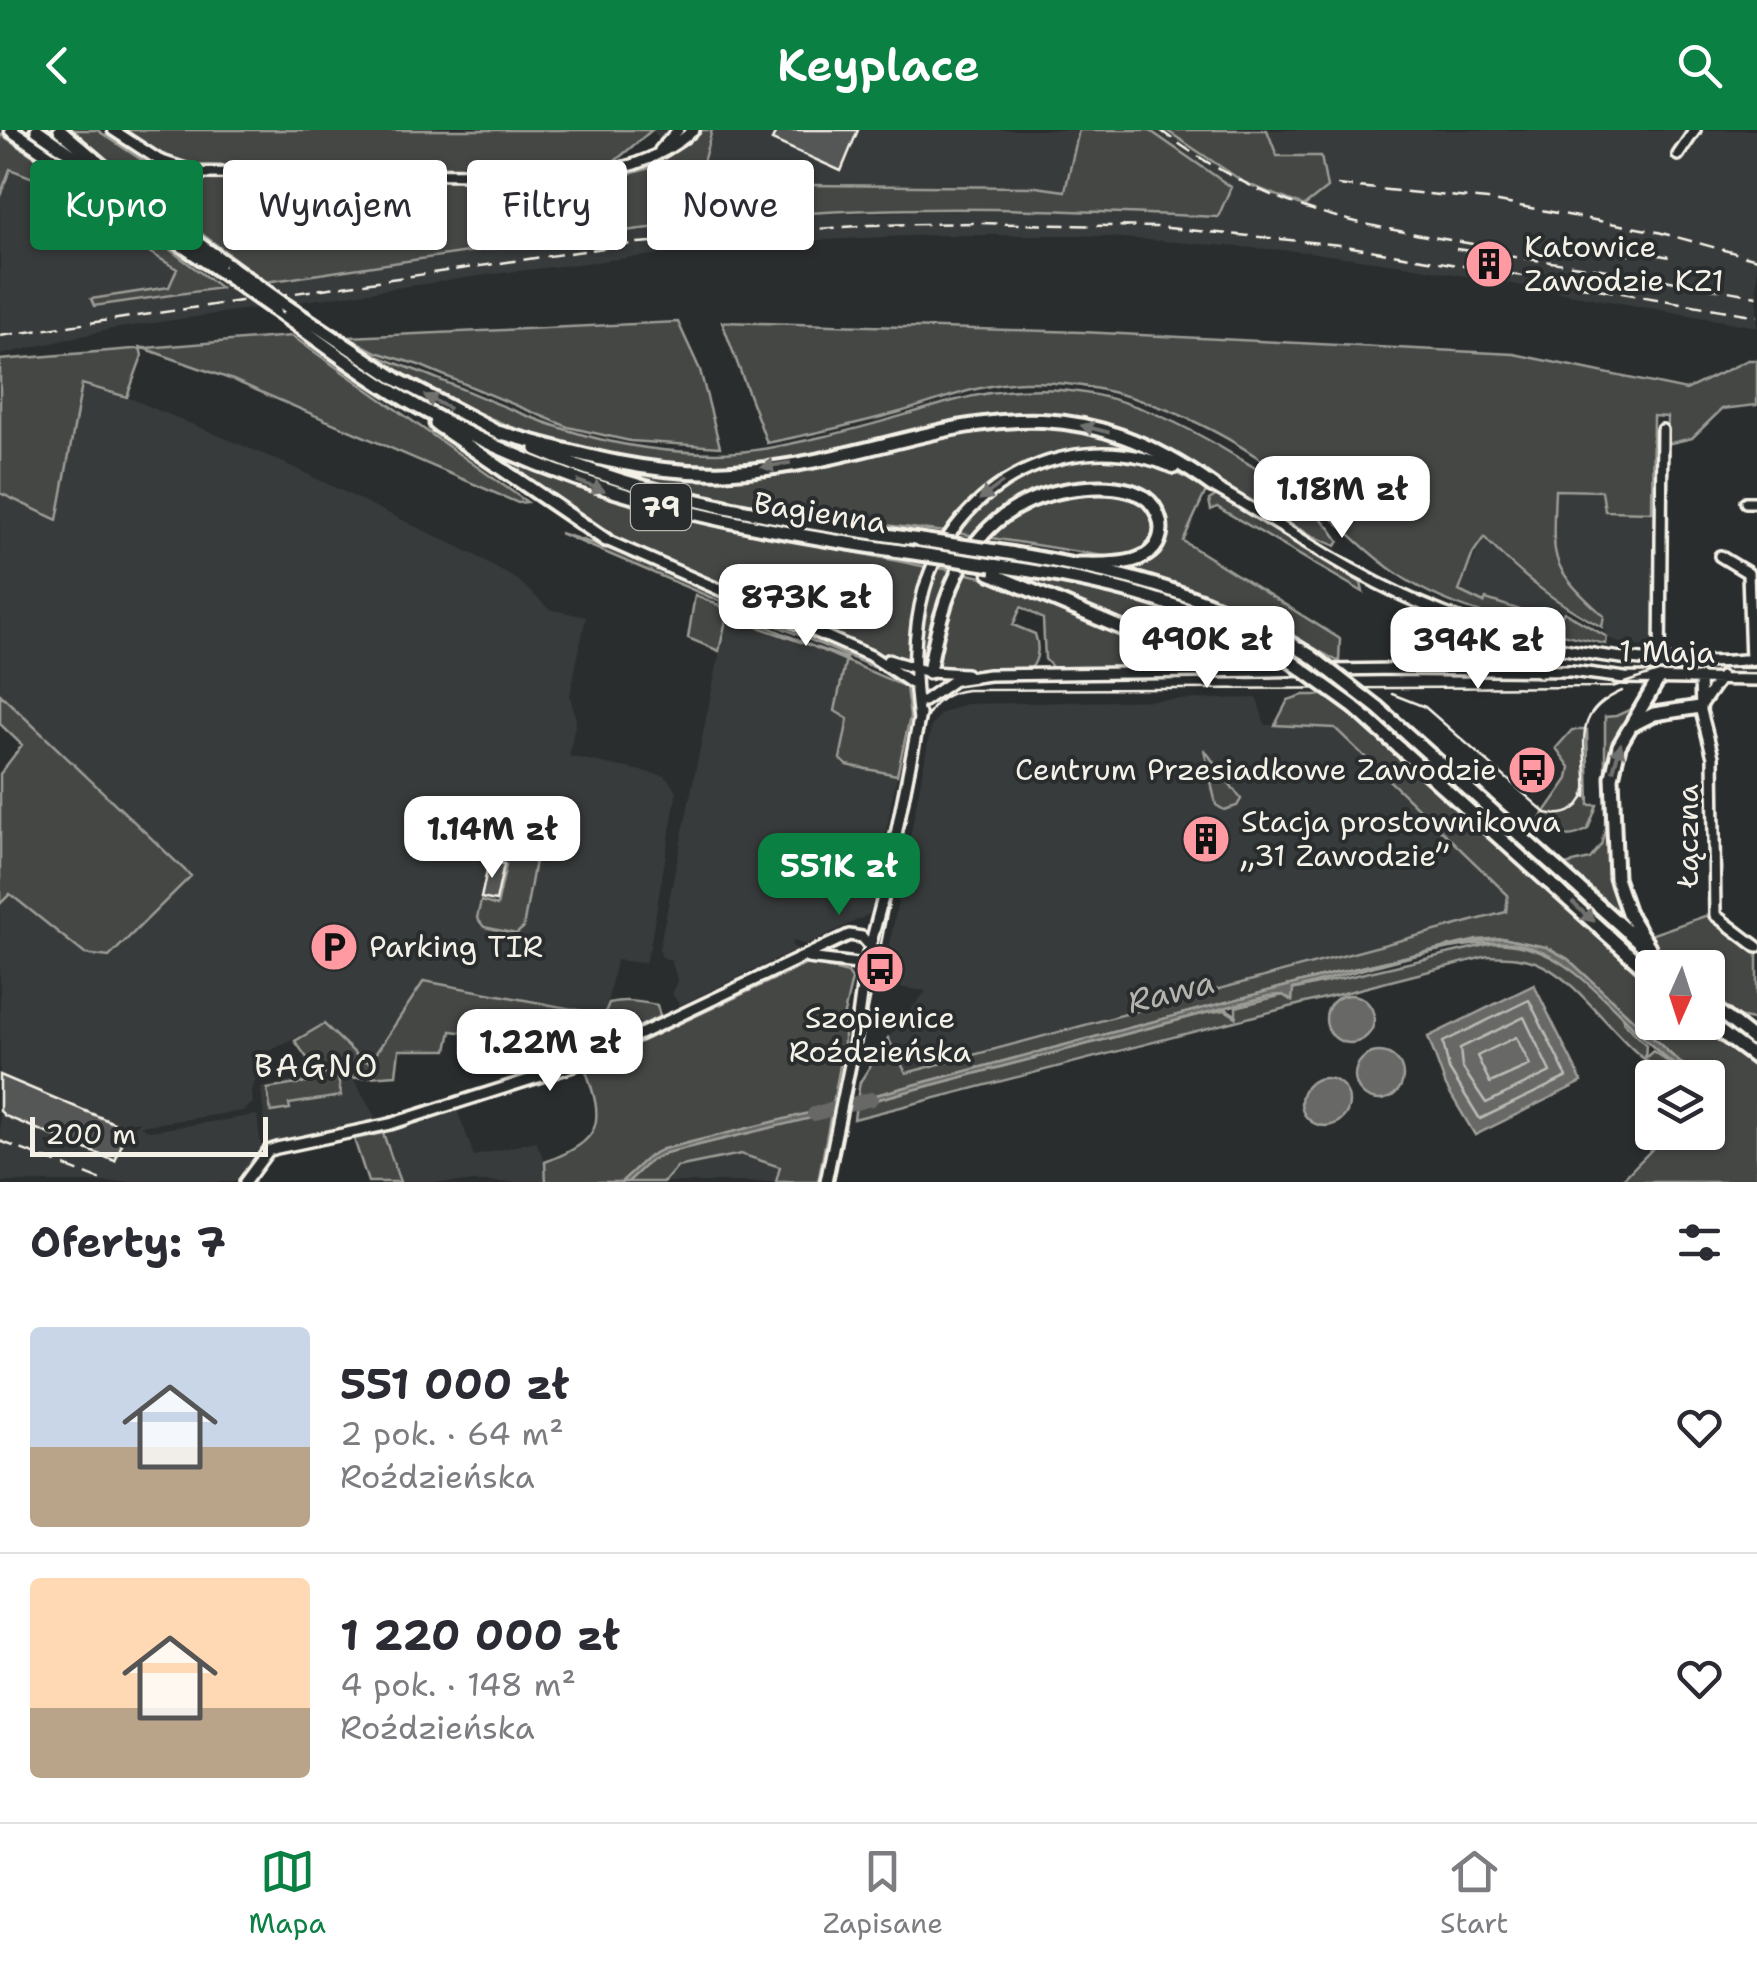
<!DOCTYPE html>
<html lang="pl">
<meta charset="utf-8">
<style>
:root{--surface:#fff;--page:#f2f2f3;--text:#2b2b33;--muted:#7c7c81;--line:#e1e1e2;--accent:#0b8043}
body{margin:0;font-family:"Shantell Sans",sans-serif;background:var(--page);color:var(--text);height:100vh;display:flex;flex-direction:column;font-size:38px;white-space:nowrap}
*{box-sizing:border-box;margin:0}
p{font-size:32px;color:var(--muted)}
.icon{flex:none;width:55px;height:55px;fill:none;stroke:currentColor;stroke-width:2;stroke-linecap:round;stroke-linejoin:round}
.map{position:relative;height:1052px;overflow:hidden}
.drawer{display:flex;flex-direction:column;background:var(--surface);flex:1}
.drawer>*{flex:none}
.guide{position:absolute;left:30px;top:30px;width:1000px;height:90px;display:flex;gap:20px}
.needle{width:65px;rotate:183deg}
.tools{position:absolute;left:1635px;top:820px;display:grid;gap:20px}
.tools a{display:grid;place-items:center;width:90px;height:90px;border-radius:10px;background:var(--surface);box-shadow:0 2px 8px #0004;font-size:50px}
.scale{position:absolute;left:30px;bottom:25px;width:238px;box-sizing:border-box;padding-left:10px;border:5px solid #f4f1e8;border-top:0;font-size:28px;line-height:35px;white-space:nowrap;color:#f4f1e8;-webkit-text-stroke:8px #2a2d2e;paint-order:stroke}
.price{position:absolute;translate:-50% -85px;padding:0 22px;border-radius:20px;background:#fff;color:#222;font-size:32px;line-height:65px;filter:drop-shadow(0 2px 5px #0008)}
.price::after{content:'';position:absolute;left:50%;top:60px;width:30px;height:22px;margin-left:-15px;background:inherit;clip-path:polygon(0 0,100% 0,50% 100%)}
.price.selected{background:var(--accent);color:#fff}
ul{padding:0;list-style:none}
li{display:flex;align-items:center;gap:30px;height:250px;padding:0 30px}
li+li{border-top:2px solid var(--line)}
li span{display:grid;place-items:center;flex:none;width:280px;height:200px;border-radius:10px;color:#555}
li>.icon{margin-inline-start:auto}
span .icon{width:120px;height:120px;fill:#fffc;stroke-width:1}
li b{font-size:42px}
h2{display:flex;justify-content:space-between;align-items:center;height:120px;padding:0 30px;font-size:42px}
.pill{padding:0 35px;border-radius:10px;background:var(--surface);box-shadow:0 2px 8px #0004;font-size:35px;line-height:90px}
.pill.selected{background:var(--accent);color:#fff}
header{display:flex;justify-content:space-between;align-items:center;height:130px;padding:0 30px;background:var(--accent);color:#fff;font-size:45px;font-weight:600}
.menu{display:flex;justify-content:space-around;align-items:center;height:140px;border-top:2px solid var(--line);background:var(--surface);font-size:28px;color:var(--muted)}
.menu a{display:grid;justify-items:center;gap:5px}
.menu .selected{color:var(--accent)}
.map>svg:first-child{display:block}
</style>
<header><svg class="icon" aria-label="back" viewBox="0 0 24 24"><path d="M15 5l-7 7 7 7"/></svg>Keyplace<svg class="icon" aria-label="search" viewBox="0 0 24 24"><circle cx="10" cy="10" r="6"/><path d="M15 15l6 6"/></svg></header>
<div class="map">
<svg width="1757" height="1052" viewBox="0 0 1757 1052">
<rect width="100%" height="100%" fill="#2a2d2e"/>
<filter id="ink" filterUnits="userSpaceOnUse"><feTurbulence type="fractalNoise" baseFrequency=".01" numOctaves="2"/><feDisplacementMap in="SourceGraphic" scale="20" xChannelSelector="R" yChannelSelector="G"/><feConvolveMatrix kernelMatrix="1 2 1 2 8 2 1 2 1" color-interpolation-filters="sRGB"/></filter>
<g filter="url(#ink)">
<path fill="#373a3a" d="M652,0H1079L1066,61L1036,57L693,55Z
M1140,0H1757V197L1403,135L1307,122L1082,105H933L754,113L493,144L112,199L0,225V66L10,39L42,51L53,61L52,66L74,76L178,139L169,157L92,169L93,173L552,110L773,85L1007,79L1218,87Z
M82,254L127,267L282,332L475,425L519,451L549,479L586,487L570,565L576,590L569,626L665,646L677,661L650,817L645,833L616,830L605,885L424,851L370,933L362,930L323,894L262,925L252,962L253,973L243,981L140,996L150,1001L257,985L261,1016L235,1052H0V774L9,764L85,824L190,746L0,564V363L57,389Z
M1555,359L1603,361L1606,381L1658,382L1656,517L1625,516L1607,507L1602,497L1604,486L1571,456L1553,427Z
M1484,406L1512,437L1567,479L1558,492L1487,469L1484,473L1459,461Z
M727,486L846,528L836,580L848,589L847,635L897,645L870,784L806,815L793,811L792,816L798,819L680,875L672,864L678,851L671,831L662,827L659,819Z
M1257,568L1265,595L1335,598L1508,765L1506,782L905,943L888,908L926,861L882,855L931,597L940,584L965,574Z
M348,940L377,990L266,1016L261,958Z
M456,976L474,1026L536,1011L545,1032L546,1052H400L383,1003Z
M741,1023L781,1037L776,1052H664L677,1037Z"/>
<path fill="#444645" stroke="#9c9c96" stroke-width="2.5" d="M68,0H97L161,43L144,56L145,64Z
M122,0H652L615,31L523,32L496,39L187,35L154,22Z
M703,0H712L697,54L1036,57L1065,61L1079,0H1149L1231,57L1218,87C1069,80 919,73 770,86C601,100 434,127 266,152L202,104L170,42L223,50H609L653,37Z
M1166,0H1267L1277,26H1321L1327,58L1304,76L1245,53Z
M0,4L128,88L221,158L94,176L91,169L169,157L177,139L74,76L51,66L53,61L41,56V51L10,39L0,66Z
M678,192L700,240L720,317L630,311L568,297L419,235L376,222L348,207Z
M722,192L1082,202L1514,224L1686,260L1748,230H1757V275L1722,279L1692,308L1667,314V287L1653,286L1652,382L1605,381L1602,361L1555,360C1552,432 1549,436 1604,486L1602,497C1556,473 1520,446 1484,407L1473,423L1459,461L1484,473L1486,469L1558,492L1564,482L1607,507L1606,514C1539,498 1464,486 1405,449C1361,421 1330,382 1290,351C1217,293 1119,250 1025,252C982,253 941,270 900,282C856,294 812,304 767,313Z
M292,206L527,372L518,373L233,250L140,217L142,226L127,267L82,254L57,390L0,363V230Z
M362,220C385,230 409,237 433,247C537,290 599,322 716,323C751,323 787,315 821,307C866,298 909,283 953,271C1058,243 1137,266 1227,321C1267,345 1314,371 1339,411L1336,416C1240,377 1164,299 1057,286C976,277 898,307 820,323C688,350 581,332 461,275C426,258 392,243 362,220Z
M1023,294L1090,302L1148,323C1060,315 1003,325 946,402L771,382L661,358L595,336L650,345L712,347L957,301Z
M466,308L568,352L668,384L927,437L910,504L909,533L870,521L615,409Z
M1121,328L1166,339L1211,359L1205,363L1183,411L1340,509L1339,532L1269,493L1207,464L1130,439L1162,412L1152,368L1063,356L976,406L956,403C993,348 1057,325 1121,328Z
M1083,362L1117,363L1149,377C1161,408 1155,421 1122,429L986,407L1028,377Z
M1217,365L1361,453L1363,462L1217,377L1211,380L1209,370Z
M560,403L607,418L897,542L906,551Z
M938,438L952,440L939,470L927,524L921,527C913,504 926,460 938,438Z
M960,442L1003,452L1206,537L1053,538L1045,529L1043,489L1021,477L1013,495L1035,504C1039,515 1039,529 1031,538L958,541L933,538Z
M1012,443C1120,461 1188,480 1282,533L1219,530L1167,513Z
M695,465L906,557L910,587L897,645L847,635L840,629L848,589L835,581L846,528L727,486L719,521L688,508Z
M1488,504L1541,523L1544,526L1539,535L1488,536Z
M0,564L191,746L109,827L85,824L10,764L0,774V644L22,615L0,594Z
M1303,565H1328L1358,591L1360,589L1652,852V892L1699,893L1757,935V1052H1620L1668,1003L1708,1002V948L1695,947L1697,943L1679,932L1568,829L1551,819L1502,808L1477,810L1336,843L857,970L860,952L888,908L906,943L1506,782L1508,765L1335,598L1275,595L1288,570Z
M1358,571L1402,606L1658,837L1652,838Z
M1642,574L1608,653L1611,745L1635,801L1561,736L1590,729L1601,715L1605,700V587L1616,586Z
M1572,600H1587L1589,675H1597L1588,699C1571,710 1550,708 1540,689L1568,649L1570,637L1556,618Z
M1204,619L1241,669L1237,676L1224,680L1216,675Z
M495,698L535,731L523,798L516,804L484,797L477,788L481,771L497,776L506,735L489,731Z
M1711,784L1757,822V884L1753,890L1733,886L1708,863V838L1679,837L1654,815L1650,805Z
M1494,813C1551,814 1583,846 1621,884L1624,892L1646,915L1645,928L1653,921L1688,947C1631,947 1593,854 1535,832C1520,826 1504,827 1488,826L854,989L856,975L1206,883L1225,880L1236,887V877L1283,865L1292,870V860Z
M809,833L848,843L852,849L844,884V915L818,1052H776L780,1037L741,1024L677,1037L664,1052H546L545,1032C603,1010 605,993 585,938Z
M424,851L604,885L609,873C625,869 641,872 657,875L660,886L578,927L527,941L530,911L451,901L447,920H399L396,945L353,948L348,940L319,945L295,911L324,894L362,930L370,932Z
M338,947L341,966L289,974L290,979L271,982L267,959Z
M383,1003L400,1052H368L354,1009Z"/>
<path fill="#676866" stroke="#9f9f9a" stroke-width="2.5" d="M1502,808L1546,817L1568,829L1679,932L1706,947C1656,948 1595,828 1517,814C1466,805 1346,845 1293,859L1292,871L1283,865L1269,866L856,975L857,970L1336,843L1460,814Z
M1534,855L1582,952L1475,1005L1446,956L1428,907Z
M1326 889a24 24 0 1 1 48 0a24 24 0 1 1-48 0Z
M1355 946a24 24 0 1 1 48 0a24 24 0 1 1-48 0Z
M1301 972a24 24 0 1 1 48 0a24 24 0 1 1-48 0Z
M833,977L832,983L666,1023L650,1031L628,1052H621L649,1026L663,1019Z"/>
<g fill="none" stroke-linecap="round" stroke-linejoin="round">
<path stroke="#bcbab4" stroke-width="2.5" d="M1529,870L1567,947L1480,989L1449,939L1443,912Z
M1524,887L1550,942L1486,973L1462,937L1460,918Z
M1516,907L1530,935L1490,953L1477,926Z"/>
<path stroke="#9f9f9a" stroke-width="2.5" d="M1225,878L1237,886"/>
<path stroke="#676866" stroke-width="14" d="M814,984L871,969"/>
</g>
<path fill="#555756" stroke="#f4f1e8" stroke-width="2.5" d="M777,0H858L841,41L772,10Z
M489,731L504,734L496,771L481,768Z
M0,945L128,999L115,1031L5,986L0,981Z"/>
<g fill="none" stroke-linecap="round" stroke-linejoin="round">
<g stroke="#f4f1e8" stroke-width="16">
<path id="minor" d="M113,0L159,30L198,43L567,44C616,44 656,32 694,0
M660,20L678,0
M1678,25L1695,0
M1211,355C1260,382 1306,414 1355,441C1477,509 1618,543 1757,529
M1746,372H1757
M606,410L871,526L915,555
M1720,426L1748,443L1751,530
M1535,514L1548,528L1540,542
M888,530L929,542L966,544
M1660,535L1662,300
M1700,548L1701,581L1713,627L1715,785L1757,817
M924,571L954,550L989,545L1398,539L1571,541L1625,548L1757,550
M1700,577L1721,547
M919,590C913,545 912,504 924,460C954,354 1071,293 1174,338
M808,828L865,835
M245,1052L268,1021L277,1018L390,994L573,936L849,805L862,807L869,815
M826,1052L855,910L865,835L885,760L920,584"/>
</g>
<g stroke="#f4f1e8" stroke-width="19">
<path id="major" d="M11,0L220,141
M37,0L230,136
M60,0L114,46
M288,177L398,250L501,304
M275,180C323,213 369,250 420,278C576,366 732,397 907,422
M436,294L606,410
M494,301C571,322 645,345 725,342C915,334 1027,221 1213,356
M536,319C659,372 789,390 920,410
M996,421C1109,439 1213,462 1311,526
M992,435C1104,451 1185,470 1285,527
M990,443L1180,523L1241,539
M929,542C944,450 976,368 1082,358C1103,356 1132,356 1149,371C1156,378 1161,389 1161,399C1159,439 1106,434 1078,434
M1354,577L1652,845
M1378,578L1668,838
M1634,594L1654,584L1700,577
M1649,817L1628,783L1616,748L1612,647L1619,616L1659,548
M1708,873L1757,912
M1707,892L1757,929"/>
</g>
<use href="#minor" stroke="#2a2d2e" stroke-width="9"/>
<use href="#major" stroke="#2a2d2e" stroke-width="11"/>
<path stroke="#f4f1e8" stroke-width="2.5" d="M1392,564L1425,577L1546,683C1568,688 1583,678 1587,655
M1586,667C1589,617 1567,585 1622,561
M834,1052L925,591C933,572 948,562 967,560L1612,557L1670,538H1757"/>
<path stroke="#f4f1e8" stroke-width="2.5" stroke-dasharray="15 8" stroke-linecap="butt" d="M1160,0C1268,80 1344,92 1473,114
M1337,55L1488,70L1658,102L1757,129
M1456,119L1601,139L1757,166
M1603,120L1630,125
M1654,124L1676,128
M0,206L638,113L870,95L976,93L1158,97L1340,115L1757,186
M0,1011L106,1052"/>
<g stroke="#f4f1e8" stroke-width="19" stroke-linecap="butt">
<path id="major-bridge" d="M230,136L288,177
M220,141L275,180
M920,410L996,421
M907,422L992,435
M1311,526L1378,578
M1285,527L1354,577"/>
</g>
<use href="#major-bridge" stroke="#2a2d2e" stroke-width="11"/>
</g>
<defs><path id="oneway-solid" d="M-6-.8H1V-3.2L6.5 0L1 3.2V.8H-6Z" transform="scale(2.5)"/></defs>
<g fill="#71726f">
<use href="#oneway-solid" transform="translate(437 272) rotate(-152)"/>
<use href="#oneway-solid" transform="translate(1095 299) rotate(-166)"/>
<use href="#oneway-solid" transform="translate(776 335) rotate(171)"/>
<use href="#oneway-solid" transform="translate(591 356) rotate(20)"/>
<use href="#oneway-solid" transform="translate(991 361) rotate(143)"/>
<use href="#oneway-solid" transform="translate(1617 627) rotate(-74)"/>
<use href="#oneway-solid" transform="translate(1583 782) rotate(42)"/>
</g>
</g>
<defs>
<g id="building-disc" transform="scale(2.5)"><circle r="9.5" fill="#ff9aa2" stroke="#2a2d2e"/><path d="M-4-6H4V6H1V3H-1V6H-4ZM-2.5-4.3h1.7v1.8h-1.7ZM.8-4.3h1.7v1.8H.8ZM-2.5-1h1.7V.8h-1.7ZM.8-1h1.7V.8H.8Z" fill="#111"/></g>
<g id="bus-disc" transform="scale(2.5)"><circle r="9.5" fill="#ff9aa2" stroke="#2a2d2e"/><path d="M-5-6H5V4H4V6H2V4H-2V6H-4V4H-5ZM-3.5-4V0h7V-4ZM-3.5 1.2v1.5H-2V1.2ZM2 1.2v1.5H3.5V1.2Z" fill="#111"/></g>
<g id="parking-disc" transform="scale(2.5)"><circle r="9.5" fill="#ff9aa2" stroke="#2a2d2e"/><path d="M-3.5-5.5H1a3.5 3.5 0 0 1 0 7H-1V5.5H-3.5ZM-1-3.4V-.6H.8a1.4 1.4 0 0 0 0-2.8Z" fill="#111"/></g>
</defs>
<g fill-rule="evenodd">
<use href="#building-disc" x="1489" y="134"/>
<use href="#bus-disc" x="1532" y="640"/>
<use href="#building-disc" x="1206" y="709"/>
<use href="#parking-disc" x="334" y="817"/>
<use href="#bus-disc" x="880" y="839"/>
</g>
<g text-anchor="middle" stroke-width="8" stroke-linejoin="round" paint-order="stroke">
<rect fill="#2a2d2e" stroke="#b7b6b0" stroke-width="2.5" x="631" y="354" width="60" height="46" rx="8"/>
<g font-size="28" font-weight="bold" fill="#f4f1e8">
<text x="661" y="387">79</text>
</g>
<g font-size="30" fill="#f4f1e8" stroke="#2a2d2e" text-anchor="start">
<text x="1524" y="127">Katowice<tspan x="1524" dy="34">Zawodzie KZ1</tspan></text>
<text x="1497" y="650" text-anchor="end">Centrum Przesiadkowe Zawodzie</text>
<text x="1241" y="702">Stacja prostownikowa<tspan x="1241" dy="34">„31 Zawodzie”</tspan></text>
<text x="369" y="827">Parking TIR</text>
<text x="880" y="898" text-anchor="middle">Szopienice<tspan x="880" dy="34">Roździeńska</tspan></text>
</g>
<g font-size="30" fill="#f4f1e8" stroke="#2a2d2e">
<text transform="translate(820 383) rotate(9)" y="10">Bagienna</text>
<text transform="translate(1667 522) rotate(1)" y="10">1 Maja</text>
<text transform="translate(1688 706) rotate(-90)" y="10">Łączna</text>
</g>
<g font-size="32" font-style="italic" fill="#b5b3ae" stroke="#2a2d2e">
<text transform="translate(1171 862) rotate(-14)" y="11">Rawa</text>
</g>
<g font-size="32" letter-spacing="2.5" fill="#f4f1e8" stroke="#2a2d2e">
<text x="317" y="947">BAGNO</text>
</g>
</g>
</svg>
<div class="tools">
<a><svg class="needle" viewBox="-14 -14 28 28"><path d="M0-13l5 13h-10z" fill="#e53935"/><path d="M0 13l5-13h-10z" fill="#7c7c81"/></svg></a>
<a><svg class="icon" aria-label="layers" viewBox="0 0 24 24"><path d="M12 4l9 5-9 5-9-5zM3 14l9 5 9-5"/></svg></a>
</div>
<div class="scale">200 m</div>
<b class="price" style="left:1342px;top:411px">1.18M zł</b>
<b class="price" style="left:806px;top:519px">873K zł</b>
<b class="price" style="left:1207px;top:561px">490K zł</b>
<b class="price" style="left:1478px;top:562px">394K zł</b>
<b class="price" style="left:492px;top:751px">1.14M zł</b>
<b class="price selected" style="left:839px;top:788px">551K zł</b>
<b class="price" style="left:550px;top:964px">1.22M zł</b>
<div class="guide">
<a class="pill selected">Kupno</a>
<a class="pill">Wynajem</a>
<a class="pill">Filtry</a>
<a class="pill">Nowe</a>
</div>
</div>
<section class="drawer">
<h2>Oferty: 7<svg class="icon" aria-label="filters" viewBox="0 0 24 24"><path d="M4 7h16M4 17h16"/><circle cx="9" cy="7" r="2"/><circle cx="15" cy="17" r="2"/></svg></h2>
<ul>
<li><span style="background:linear-gradient(#c9d6e8 60%,#b9a48a 0)"><svg class="icon" aria-label="home" viewBox="0 0 24 24"><path d="M3 11l9-7 9 7M6 9v11h12V9"/></svg></span><div><b>551 000 zł</b><p>2 pok. · 64 m²</p><p>Roździeńska</p></div><svg class="icon" aria-label="heart" viewBox="0 0 24 24"><path d="M12 20l-8-8c-3-5 5-10 8-4 3-6 11-1 8 4z"/></svg></li>
<li><span style="background:linear-gradient(#ffd9b3 65%,#b9a48a 0)"><svg class="icon" aria-label="home" viewBox="0 0 24 24"><path d="M3 11l9-7 9 7M6 9v11h12V9"/></svg></span><div><b>1 220 000 zł</b><p>4 pok. · 148 m²</p><p>Roździeńska</p></div><svg class="icon" aria-label="heart" viewBox="0 0 24 24"><path d="M12 20l-8-8c-3-5 5-10 8-4 3-6 11-1 8 4z"/></svg></li>
</ul>
</section>
<nav class="menu">
<a class="selected"><svg class="icon" aria-label="map" viewBox="0 0 24 24"><path d="M3 6l6-2 6 2 6-2v14l-6 2-6-2-6 2zM9 4v14M15 6v14"/></svg>Mapa</a>
<a><svg class="icon" aria-label="saved" viewBox="0 0 24 24"><path d="M7 4h10v16l-5-4-5 4z"/></svg>Zapisane</a>
<a><svg class="icon" aria-label="home" viewBox="0 0 24 24"><path d="M3 11l9-7 9 7M6 9v11h12V9"/></svg>Start</a>
</nav>
